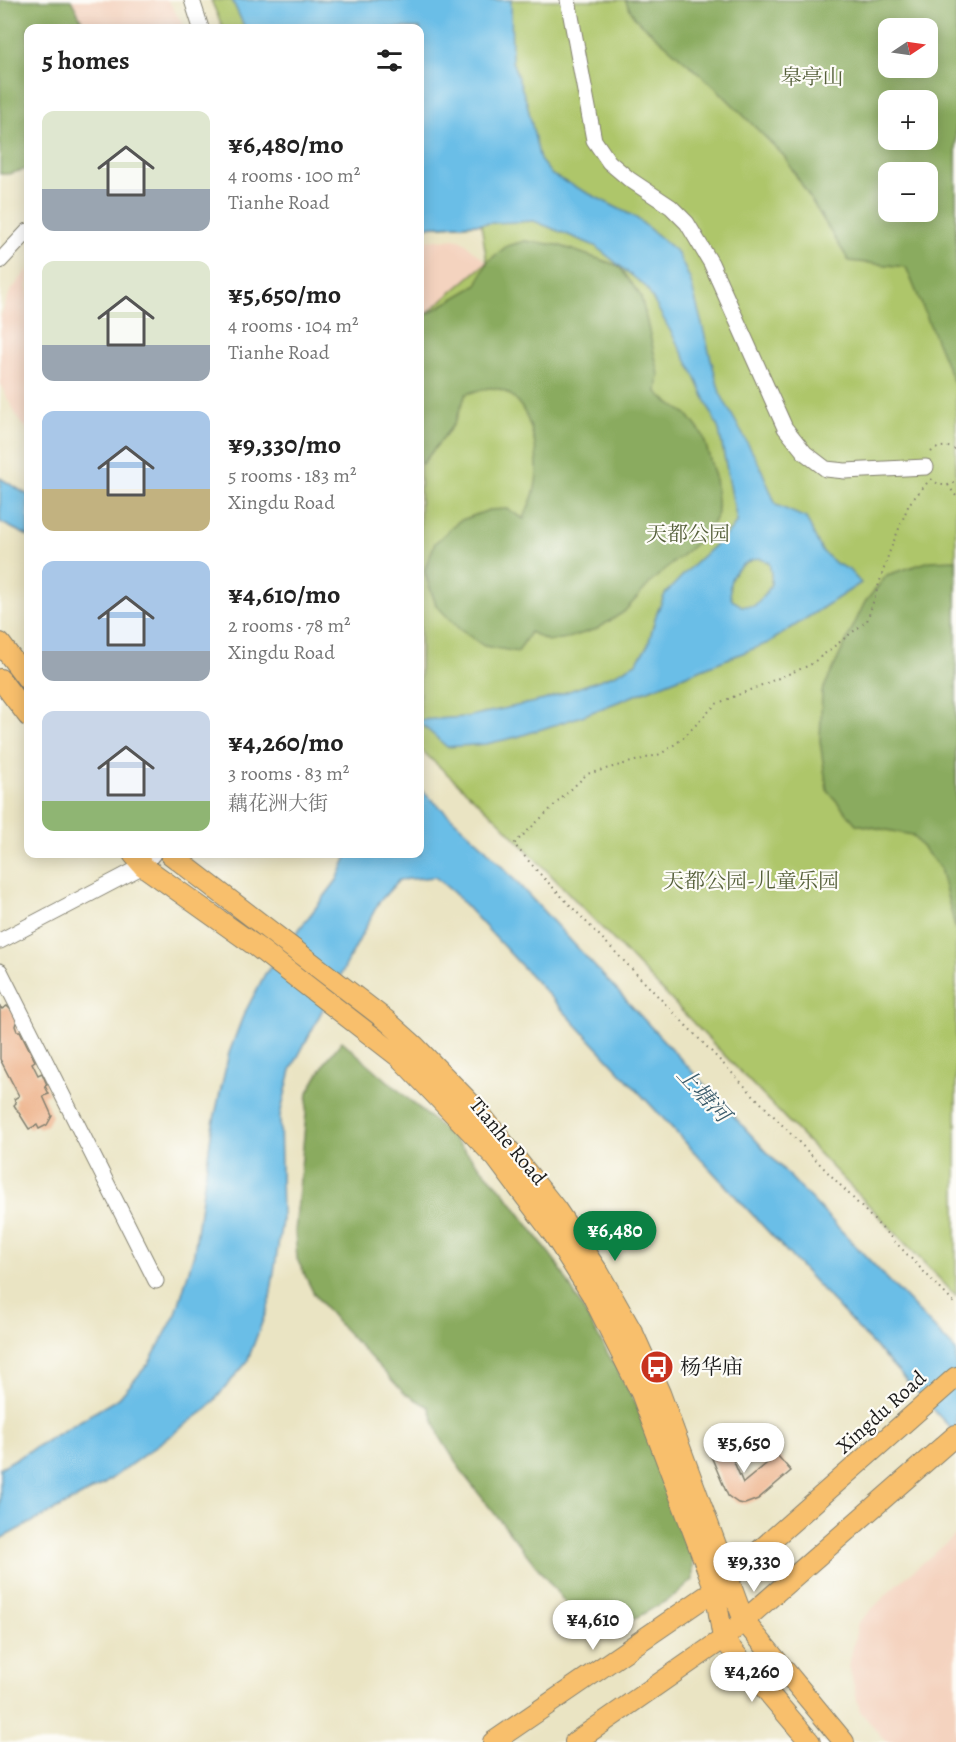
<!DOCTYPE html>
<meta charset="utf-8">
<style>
:root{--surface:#fff;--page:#f6f6f6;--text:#222;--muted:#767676;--accent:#0b8043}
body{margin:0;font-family:Alegreya,"Noto Serif SC",serif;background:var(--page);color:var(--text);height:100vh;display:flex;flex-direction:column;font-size:22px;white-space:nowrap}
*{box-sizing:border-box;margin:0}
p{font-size:20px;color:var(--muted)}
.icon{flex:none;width:33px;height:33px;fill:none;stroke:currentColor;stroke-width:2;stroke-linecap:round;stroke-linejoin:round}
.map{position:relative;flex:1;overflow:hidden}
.side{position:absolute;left:24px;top:24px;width:400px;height:834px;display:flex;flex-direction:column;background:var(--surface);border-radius:12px;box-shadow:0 3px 15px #0003}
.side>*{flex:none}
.needle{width:39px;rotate:77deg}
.fabs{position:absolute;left:878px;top:18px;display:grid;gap:12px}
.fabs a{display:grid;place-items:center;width:60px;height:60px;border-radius:12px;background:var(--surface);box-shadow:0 3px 15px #0003;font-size:30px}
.price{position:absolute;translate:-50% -51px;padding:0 14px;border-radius:21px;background:#fff;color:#222;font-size:20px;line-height:39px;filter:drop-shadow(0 2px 3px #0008)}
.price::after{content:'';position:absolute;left:50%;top:36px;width:18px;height:14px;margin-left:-9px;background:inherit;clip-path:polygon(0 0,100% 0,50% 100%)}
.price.selected{background:var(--accent);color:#fff}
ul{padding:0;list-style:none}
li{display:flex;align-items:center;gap:18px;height:150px;padding:0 18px}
li span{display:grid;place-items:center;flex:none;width:168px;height:120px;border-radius:12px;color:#555}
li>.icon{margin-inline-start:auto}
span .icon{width:72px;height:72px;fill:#fffc;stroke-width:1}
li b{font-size:26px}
h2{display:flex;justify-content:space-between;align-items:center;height:72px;padding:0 18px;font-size:26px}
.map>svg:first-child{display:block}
</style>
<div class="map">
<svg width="956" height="1742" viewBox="0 0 956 1742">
<rect width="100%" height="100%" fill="#fdfcf7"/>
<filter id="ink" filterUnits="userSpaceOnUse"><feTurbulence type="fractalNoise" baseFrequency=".0167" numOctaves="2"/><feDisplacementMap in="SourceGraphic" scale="12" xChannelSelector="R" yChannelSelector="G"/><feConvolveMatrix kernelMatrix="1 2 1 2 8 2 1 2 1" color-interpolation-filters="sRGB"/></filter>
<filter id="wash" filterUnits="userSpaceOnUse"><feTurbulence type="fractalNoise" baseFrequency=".008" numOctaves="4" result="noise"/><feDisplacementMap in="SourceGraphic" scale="24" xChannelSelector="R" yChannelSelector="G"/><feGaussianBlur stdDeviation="1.35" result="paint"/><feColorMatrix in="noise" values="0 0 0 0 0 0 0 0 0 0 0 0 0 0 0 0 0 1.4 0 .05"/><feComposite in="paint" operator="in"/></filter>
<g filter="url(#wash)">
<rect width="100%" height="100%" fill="#eae4c3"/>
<path fill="#f4d3bf" d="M72,0H168L185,28H87Z
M460,239L487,262L454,300L420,318V241Z
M28,269V429L21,424L0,384V317L10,292Z
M956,1535V1742H886L860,1711L849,1666L858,1623L893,1588Z"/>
<path fill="#aec66a" stroke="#657143" stroke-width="1.5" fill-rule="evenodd" d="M211,0H956V1296L500,822L420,749V319L487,262L481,224L420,227V28H223ZM888,28H927V68H888ZM888,100H927V140H888ZM888,172H927V212H888Z"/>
<path fill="#8aab5e" stroke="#53643d" stroke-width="1.5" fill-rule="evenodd" d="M0,0H71L86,28H28V169L8,174H0Z
M625,0H956V388L906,267L849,261L784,156L717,89L635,18ZM927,28V68H888V28ZM927,100V140H888V100ZM888,172H927V212H888Z
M525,241L558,245L619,266L641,296L659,374L657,392L669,403L687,414L703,435L715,477L718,513L707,534L653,580L624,612L597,629L568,638L548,641L530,632L518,652L484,646L459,629L436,605L424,571L435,543L459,521L489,510L508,509L524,519C527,509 533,499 535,488C542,459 531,391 493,388C485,387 474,392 466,394L454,424L423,463L420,464V318L477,285L487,262L507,246Z
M956,560V931L940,868L912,835L856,824L827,790L820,741L822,692L865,602L887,575L930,561Z
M342,1041L452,1137L504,1192L558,1265L637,1405L693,1556V1580L675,1596L609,1633L587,1630L464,1475L440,1437L429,1407L404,1393L337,1322L314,1294L297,1259L295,1232L308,1092L326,1061Z"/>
<path fill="#6bbee7" stroke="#446d82" stroke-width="1.5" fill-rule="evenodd" d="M232,0H511L512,61L527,103L540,160L552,175L635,217L677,252L690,279L720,393L760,466L776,505L806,518L822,551L837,564L848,569L861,583L768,643L582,716L517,737L486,744L447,747L420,723V720L466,717L544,700L616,674L636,663L648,645L656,615L665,594L686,572L732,529L737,521L719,430L693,372L646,287L595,246L534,221L420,227V28H245ZM759,558L769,563C775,587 770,589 754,606H742L732,600C724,578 738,563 759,558Z
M0,478L28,495V536L0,522Z
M420,789L482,845L793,1180L956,1351V1434L454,893L435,877L399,880L379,902L291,1070L280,1115L282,1221L269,1304L247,1362L208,1408L104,1484L0,1539V1468L119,1398L149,1363L176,1314L194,1253L212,1128L229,1053L243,1016L265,974L337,880L348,854H420Z"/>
<g id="blocks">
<path fill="#edae84" d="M0,1006L2,1009L7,1006L13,1012L17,1019L15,1026L17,1031H20L35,1061L32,1063L38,1075L42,1073L47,1085L45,1086L49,1094L43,1096L52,1116L47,1125L39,1129L37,1125L29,1129L14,1105L16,1103L14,1099L19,1096L0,1059Z
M722,1434L743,1483L777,1455L791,1471L758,1499L745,1504L738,1503L728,1496L705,1442Z"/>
</g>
</g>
<g filter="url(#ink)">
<use href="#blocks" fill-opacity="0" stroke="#838070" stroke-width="1.5"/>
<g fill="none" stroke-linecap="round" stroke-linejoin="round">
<g stroke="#838070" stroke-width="17">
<path id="minor" d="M192,0L201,28
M568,0L594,140L609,162L629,179L671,207L687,223L711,263L785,428L805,453L826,469L845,471L926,467
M0,261L28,231
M0,941L143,866L153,854
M0,971L156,1281"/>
</g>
<g stroke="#838070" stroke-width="22">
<path id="major" d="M0,643L28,680
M0,679L28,716
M133,854L143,866L257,947L399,1057L496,1158L554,1235L592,1295L641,1393L715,1590L723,1639
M170,854L386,1020L415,1046L479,1112L556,1209L599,1273L634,1335L660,1393L744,1621L844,1742
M723,1639L810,1742
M493,1742L715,1590L956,1377
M575,1742L723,1639L956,1435"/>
</g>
<path stroke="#838070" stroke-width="2" stroke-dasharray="1.5 4.5" stroke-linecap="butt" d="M931,452C938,446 948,445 956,450
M931,479C939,486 947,487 956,482
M927,483L909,504L889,553L867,621L810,665L716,704L682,739L661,754L587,774L514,844L539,873L956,1305
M948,485L956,496"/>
<use href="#minor" stroke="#fff" stroke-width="15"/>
<use href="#major" stroke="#f8bf6c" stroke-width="20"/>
</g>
</g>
<defs>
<g id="bus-disc" transform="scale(1.725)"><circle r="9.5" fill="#c8321e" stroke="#fdfcf7"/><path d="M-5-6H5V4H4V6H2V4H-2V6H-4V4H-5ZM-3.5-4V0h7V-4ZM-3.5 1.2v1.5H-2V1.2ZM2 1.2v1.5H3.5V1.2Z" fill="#fff"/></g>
</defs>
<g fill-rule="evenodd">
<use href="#bus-disc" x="657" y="1367"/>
</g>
<g text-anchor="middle" stroke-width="4.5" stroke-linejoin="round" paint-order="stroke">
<g font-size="21" fill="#56603b" stroke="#fdfcf7">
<text x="812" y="84">皋亭山</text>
<text x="688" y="541">天都公园</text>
<text x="751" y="888">天都公园-儿童乐园</text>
</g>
<g font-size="21" fill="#1c1c1c" stroke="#fdfcf7">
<text transform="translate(508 1141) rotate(50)" y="7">Tianhe Road</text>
<text transform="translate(881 1412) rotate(-42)" y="7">Xingdu Road</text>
</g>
<g font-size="21" fill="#1c1c1c" stroke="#fdfcf7" text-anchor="start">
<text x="680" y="1374">杨华庙</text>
</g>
<g font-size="22" font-style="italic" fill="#3c5d6d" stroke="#fdfcf7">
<text transform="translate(704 1094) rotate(47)" y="8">上塘河</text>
</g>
</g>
</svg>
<div class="fabs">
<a><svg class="needle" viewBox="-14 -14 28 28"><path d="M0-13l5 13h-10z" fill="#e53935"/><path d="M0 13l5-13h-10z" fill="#767676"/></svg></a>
<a>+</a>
<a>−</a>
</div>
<b class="price selected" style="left:615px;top:1262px">¥6,480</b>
<b class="price" style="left:744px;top:1474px">¥5,650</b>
<b class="price" style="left:754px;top:1593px">¥9,330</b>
<b class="price" style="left:593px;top:1651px">¥4,610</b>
<b class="price" style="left:752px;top:1703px">¥4,260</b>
<section class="side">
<h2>5 homes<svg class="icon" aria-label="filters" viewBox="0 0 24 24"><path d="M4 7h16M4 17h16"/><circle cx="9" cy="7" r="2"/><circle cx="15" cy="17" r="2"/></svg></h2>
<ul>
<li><span style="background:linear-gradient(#dfe7d0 65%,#9aa5b1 0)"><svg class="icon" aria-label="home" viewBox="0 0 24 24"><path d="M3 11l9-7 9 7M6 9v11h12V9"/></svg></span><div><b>¥6,480/mo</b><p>4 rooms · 100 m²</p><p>Tianhe Road</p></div></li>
<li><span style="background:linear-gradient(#dfe7d0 70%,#9aa5b1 0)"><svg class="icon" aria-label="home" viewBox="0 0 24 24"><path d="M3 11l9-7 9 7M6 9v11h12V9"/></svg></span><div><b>¥5,650/mo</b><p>4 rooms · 104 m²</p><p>Tianhe Road</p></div></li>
<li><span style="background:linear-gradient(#a9c7e8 65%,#c2b280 0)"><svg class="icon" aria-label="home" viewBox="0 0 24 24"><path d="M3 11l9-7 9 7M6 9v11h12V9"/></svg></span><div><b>¥9,330/mo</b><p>5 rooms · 183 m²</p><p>Xingdu Road</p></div></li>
<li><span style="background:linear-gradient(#a9c7e8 75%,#9aa5b1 0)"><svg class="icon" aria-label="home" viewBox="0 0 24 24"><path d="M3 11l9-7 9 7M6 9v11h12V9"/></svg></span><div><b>¥4,610/mo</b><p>2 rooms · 78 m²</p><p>Xingdu Road</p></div></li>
<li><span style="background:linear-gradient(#c9d6e8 75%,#8fb573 0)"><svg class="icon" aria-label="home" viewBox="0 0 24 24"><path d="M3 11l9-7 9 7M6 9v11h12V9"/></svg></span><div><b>¥4,260/mo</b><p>3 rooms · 83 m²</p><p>藕花洲大街</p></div></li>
</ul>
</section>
</div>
